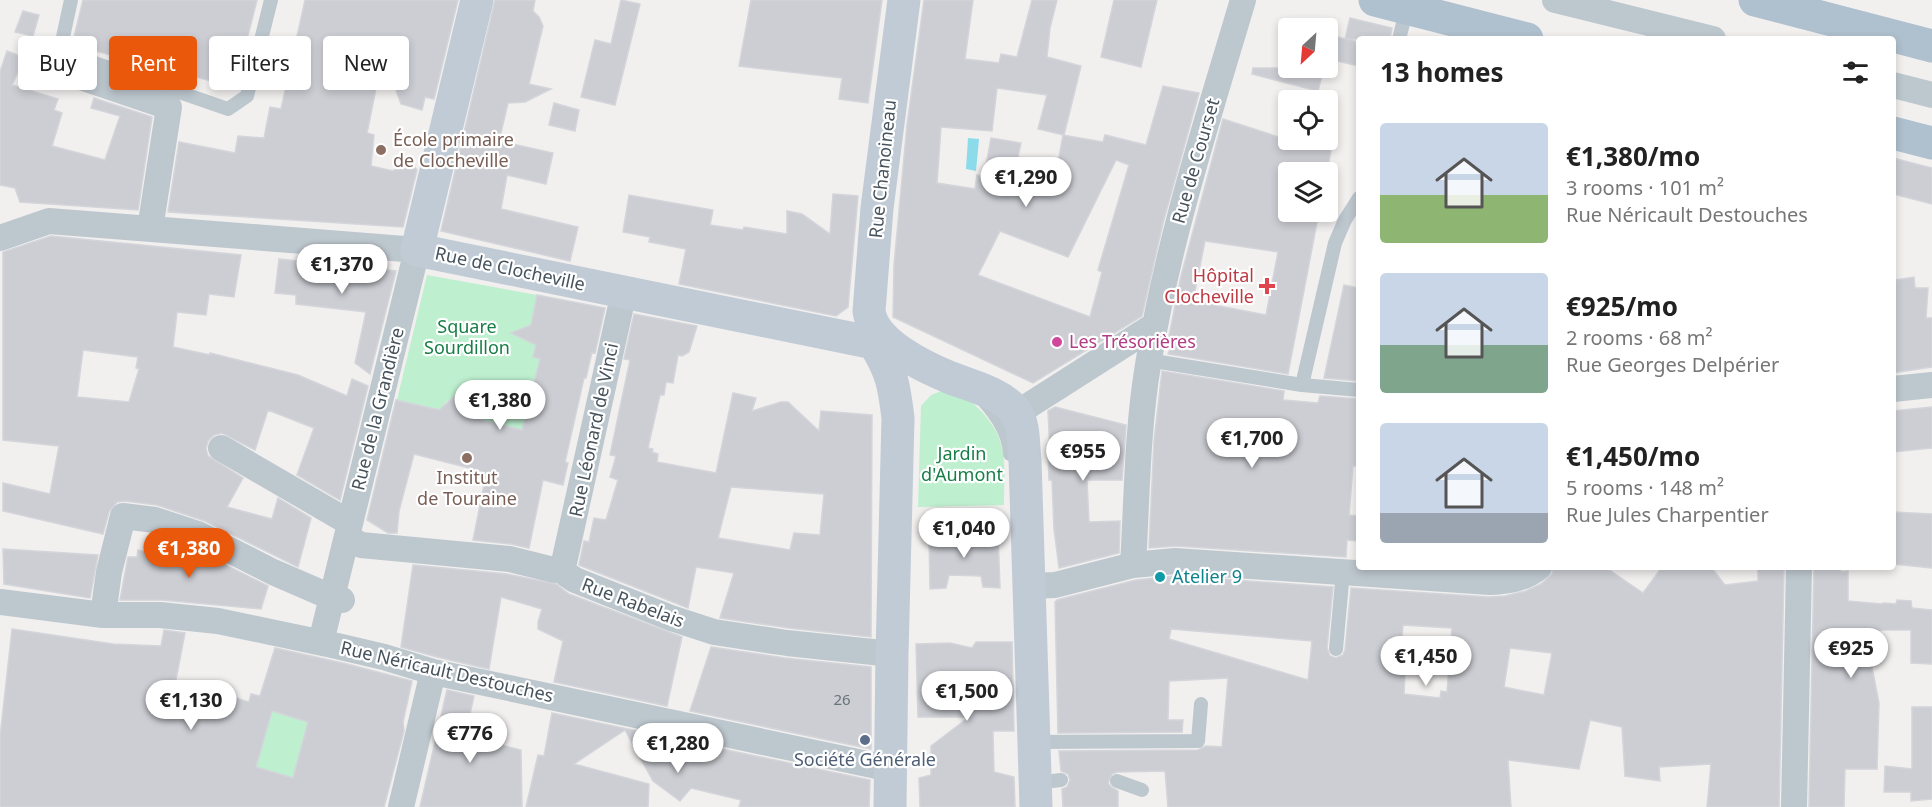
<!DOCTYPE html>
<meta charset="utf-8">
<style>
:root{--surface:#fff;--page:#f2f2f2;--text:#222;--muted:#767676;--accent:#ea580c}
body{margin:0;font-family:"Noto Sans",sans-serif;background:var(--page);color:var(--text);height:100vh;display:flex;flex-direction:column;font-size:22px;white-space:nowrap}
*{box-sizing:border-box;margin:0}
p{font-size:20px;color:var(--muted)}
.icon{flex:none;width:33px;height:33px;fill:none;stroke:currentColor;stroke-width:2;stroke-linecap:round;stroke-linejoin:round}
.map{position:relative;flex:1;overflow:hidden}
.panel{position:absolute;left:1356px;top:36px;width:540px;height:534px;display:flex;flex-direction:column;background:var(--surface);border-radius:6px;box-shadow:0 3px 9px #0003}
.panel>*{flex:none}
.top-card{position:absolute;left:18px;top:36px;width:570px;height:54px;display:flex;gap:12px}
.needle{width:39px;rotate:206deg}
.buttons{position:absolute;left:1278px;top:18px;display:grid;gap:12px}
.buttons a{display:grid;place-items:center;width:60px;height:60px;border-radius:6px;background:var(--surface);box-shadow:0 3px 9px #0003;font-size:30px}
.price{position:absolute;translate:-50% -51px;padding:0 14px;border-radius:21px;background:#fff;color:#222;font-size:20px;line-height:39px;filter:drop-shadow(0 2px 3px #0008)}
.price::after{content:'';position:absolute;left:50%;top:36px;width:18px;height:14px;margin-left:-9px;background:inherit;clip-path:polygon(0 0,100% 0,50% 100%)}
.price.selected{background:var(--accent);color:#fff}
ul{padding:0;list-style:none}
li{display:flex;align-items:center;gap:18px;height:150px;padding:0 24px}
li span{display:grid;place-items:center;flex:none;width:168px;height:120px;border-radius:6px;color:#555}
li>.icon{margin-inline-start:auto}
span .icon{width:72px;height:72px;fill:#fffc;stroke-width:1}
li b{font-size:26px}
h2{display:flex;justify-content:space-between;align-items:center;height:72px;padding:0 24px;font-size:26px}
.chip{padding:0 21px;border-radius:6px;background:var(--surface);box-shadow:0 3px 9px #0003;font-size:21px;line-height:54px}
.chip.selected{background:var(--accent);color:#fff}
.map>svg:first-child{display:block}
</style>
<div class="map">
<svg width="1932" height="807" viewBox="0 0 1932 807">
<rect width="100%" height="100%" fill="#f2efef"/>
<path fill="#beefcf" d="M427,275L537,295L531,327L524,328L521,331L537,342L540,359L522,430L494,423H479C480,413 480,406 471,399L473,395L459,391L457,397C447,399 442,404 441,414L427,407L397,400Z
M944,390C961,392 968,398 980,410C1010,441 1004,465 1004,505L918,507L921,406L931,395Z
M271,711L308,722L293,778L256,767Z"/>
<path fill="#8bdbeb" d="M968,138L979,139L976,171L966,169Z"/>
<path fill="#ccced4" stroke="#d3d5da" stroke-width="1.5" fill-rule="evenodd" d="M83,0H257L235,87L72,45Z
M305,0H458L434,99L425,97L422,110L401,104L383,54L367,133L374,135L371,166L393,171L406,163L413,165L417,170L403,227L168,212L179,142L235,153L238,136L264,138L270,107L281,109Z
M495,0H535L533,11L539,17L543,26L529,84L551,89L525,102L508,103L499,141L553,153L546,184L507,175L501,209L578,227L570,261L441,231Z
M621,0L640,4L615,105L581,97L595,40L611,44Z
M751,0H882L868,103L839,99L842,78L739,66Z
M924,0H973L965,59L999,63L1001,54L1017,57L1032,0H1057L1050,28L1047,57L1081,66L1064,135L1038,129L1047,95L997,88L992,131L941,127L937,183L975,189L977,175L984,177L991,138L1021,143L1017,161L1057,168L1063,135L1103,142L1105,135L1146,145L1163,86L1199,93L1163,223L1142,316L1033,383L893,317L894,265L907,125ZM1116,160L1129,165L1098,270L1102,272L1090,317L978,275L1000,231L1068,257Z
M1114,0H1157L1141,67L1101,57Z
M23,11L39,15L33,36L15,32Z
M1350,18L1392,28L1390,39H1347L1359,42V66L1328,59V34L1345,39Z
M7,51L25,58L12,85L58,99L54,110L62,113L52,146L105,160L120,116L91,108L94,98L152,117L138,210L20,202L15,188L0,185V72Z
M1253,68H1324L1318,91L1252,74Z
M554,103L579,110L575,131L549,125Z
M1223,119L1288,140H1333L1327,172H1288V212H1319L1288,374L1168,354L1171,347L1167,346L1181,276ZM1205,241L1278,252L1266,315L1193,301Z
M1893,158L1932,168V204L1893,194Z
M833,194L858,196L848,307L836,316L679,284L686,249L649,242L650,237L623,232L629,195L713,210L710,225L743,230L744,227L787,234V211L802,214L830,234Z
M51,236L241,255L234,297L209,294L206,315L177,312L173,347L210,355V353L298,375L347,396L352,379L368,386L340,500L297,475L314,428L268,410L255,450L222,433L214,435L208,441L206,449L208,456L243,478L227,507L272,519L278,498L311,518L298,567L205,521L157,505L125,501L117,502L109,512L103,534L3,511V483L50,494L59,446L3,440V252ZM83,350L138,357L136,368L139,369L129,402L77,397Z
M279,259L396,271L370,374L355,363L366,312L296,304V295L275,293Z
M1914,277L1915,288H1928L1926,318H1932V367L1893,373V290H1895L1896,280Z
M1344,285L1359,288V381L1324,378Z
M537,295L605,308L595,353L592,352L586,378H584L565,462L568,463L563,485L543,480L529,548L511,544L473,540L486,475L481,473V471L414,454L399,511L397,533H388L367,520L396,400L439,410L460,391L473,394L474,401L479,410L481,420L522,430L540,359L533,357L536,345L511,333L531,325Z
M634,314L697,326L689,352L682,356L678,355L673,383L666,382L664,395H660L648,448L653,449L652,452L658,454L657,462L716,473L733,393L756,398L752,411L781,402H788L819,431L821,411L872,415L871,637L789,628L720,618L734,573L696,567L688,608L579,565L584,541L589,542L594,518L606,520L618,480L610,477L616,456L610,455L630,360L624,359ZM731,487L824,494L820,535L794,533L790,550L718,538Z
M1162,371L1284,391L1283,400L1318,403L1320,396L1359,399V466H1353L1349,515L1359,516V541L1347,540L1346,557L1176,546L1149,548L1154,441Z
M1055,407L1126,425L1122,480H1087L1089,522L1120,521L1119,553L1059,568L1054,529L1052,480H1049L1048,452L1050,453L1048,411Z
M1932,407V448L1893,452V411Z
M1893,512L1932,514V568L1893,564Z
M998,534L1000,588L983,587L981,576L949,575L946,588L930,589L929,535Z
M161,538L192,548L268,586L261,609L162,600H120L128,557H137L138,550L157,555Z
M3,549L98,555L90,598L4,584Z
M413,565L507,574L556,584L569,594L682,637L667,706L554,682L563,641L538,629V622L542,609L501,597L489,669L437,657L401,647Z
M1554,567H1605L1643,593L1662,567H1711L1725,585L1758,581V567H1784L1779,807H1707L1711,764L1659,767L1660,781L1625,776L1622,727L1590,720L1579,769L1508,760L1511,807H1168L1165,771L1117,772L1112,774L1108,783L1111,787L1118,791V807H1063L1062,789L1067,787L1070,780L1068,774L1061,771L1059,751L1198,750L1206,746L1222,747L1228,678L1169,681L1168,720H1183L1182,732L1058,733L1055,602L1057,600L1136,580L1175,576L1333,587L1327,648L1330,656L1336,658L1343,655L1345,650L1351,588L1489,597L1505,596L1526,591L1541,584L1552,574ZM1403,625L1452,628L1447,692L1441,691L1440,698L1404,694L1405,672L1399,671ZM1171,629L1312,641L1308,680L1169,639ZM1510,648L1552,653L1544,695L1504,687Z
M1814,567H1841V572L1848,571V601L1882,604L1883,603L1896,604L1897,600L1911,601L1912,608L1932,610V664L1911,663V630H1880V662H1871L1879,703L1877,769H1845L1844,807H1809Z
M12,629L113,644L161,646L164,630L185,633L169,716L208,695L209,690L249,702L251,694L260,696L275,648L347,664L412,681L403,722L404,731L384,807H0V737ZM272,711L308,722L293,778L256,767Z
M976,642H1012L1014,731H993L994,772L1014,777L1015,807H920L919,778L931,775V746L969,717H918L916,644L950,643L972,648Z
M711,647L785,658L871,667V749L690,711Z
M447,690L474,696L466,732L480,736L482,740L521,750L522,807H420Z
M1912,707H1932V799L1911,801V792H1884L1885,766L1912,769Z
M552,713L870,780L869,807H739L741,800L691,788L680,801L653,781L625,730L574,764L649,784L648,807H526L538,755L544,756Z"/>
<g fill="none" stroke-linecap="round" stroke-linejoin="round">
<path stroke="#bdc7ce" stroke-width="14" d="M71,0L60,51L228,109L247,96L271,0
M1399,39L1407,8
M1148,365L1160,362L1302,385L1335,243L1345,220L1359,198
M1302,385L1359,390
M983,400C997,416 1009,433 1010,454
M1336,649L1343,571
M1033,742L1198,741L1201,704
M1117,781L1142,790
M1035,783L1061,780"/>
<path stroke="#bdc7ce" stroke-width="26" d="M1555,0L1713,39
M39,63L169,107L150,229
M1893,85L1932,95
M0,238L49,221L417,250L321,642
M1893,389L1932,385
M1017,413L1155,325
M221,448L350,523
M347,537L361,545L510,559L554,570L563,567
M1133,565C1137,499 1137,431 1148,365C1168,241 1207,121 1243,0
M563,567L566,574L575,580L671,618L714,632L787,643L892,654
M563,567L624,292
M1030,586L1055,585L1133,565L1175,561L1490,582C1509,581 1524,579 1539,567
M0,602L103,615H160L218,621L337,646L384,657L433,672L891,769
M103,615L109,572L123,516L155,520L198,534L273,572L333,598L342,600
M401,807L433,672
M1794,807L1799,567"/>
<path stroke="#c0cbd6" stroke-width="33" d="M477,0L417,250L874,343
M904,0L877,208L869,311C873,343 924,367 951,378C972,386 1001,393 1015,411C1025,424 1023,445 1025,460L1036,807
M874,343C892,372 894,385 898,418L892,654L890,807"/>
<path stroke="#afc0ce" stroke-width="33" d="M1375,0L1527,39
M1755,0L1932,46
M1893,133L1932,143"/>
</g>
<g fill="#8d6e63" stroke="#fff" stroke-width="2">
<circle cx="381" cy="150" r="6"/>
<circle cx="467" cy="458" r="6"/>
</g>
<path fill="#e0444e" stroke="#fff" stroke-width="2" d="M1264 277h6v6h6v6h-6v6h-6v-6h-6v-6h6z"/>
<circle fill="#d1479c" stroke="#fff" stroke-width="2" cx="1057" cy="342" r="6"/>
<circle fill="#0f9aa8" stroke="#fff" stroke-width="2" cx="1160" cy="577" r="6"/>
<circle fill="#5c6f8a" stroke="#fff" stroke-width="2" cx="865" cy="740" r="6"/>
<g text-anchor="middle" stroke-width="4.5" stroke-linejoin="round" paint-order="stroke">
<g font-size="15" fill="#68727a">
<text x="842" y="705">26</text>
</g>
<g font-size="18" fill="#785e54" stroke="#fff" text-anchor="start">
<text x="393" y="146">École primaire<tspan x="393" dy="21">de Clocheville</tspan></text>
<text x="467" y="484" text-anchor="middle">Institut<tspan x="467" dy="21">de Touraine</tspan></text>
</g>
<g font-size="18" fill="#47535c" stroke="#fff">
<text transform="translate(1196 161) rotate(-74)" y="6">Rue de Courset</text>
<text transform="translate(883 169) rotate(-84)" y="6">Rue Chanoineau</text>
<text transform="translate(510 269) rotate(12)" y="6">Rue de Clocheville</text>
<text transform="translate(378 409) rotate(-76)" y="6">Rue de la Grandière</text>
<text transform="translate(594 430) rotate(-78)" y="6">Rue Léonard de Vinci</text>
<text transform="translate(633 603) rotate(21)" y="6">Rue Rabelais</text>
<text transform="translate(447 672) rotate(13)" y="6">Rue Néricault Destouches</text>
</g>
<g font-size="18" fill="#be3a42" stroke="#fff" text-anchor="end">
<text x="1254" y="282">Hôpital<tspan x="1254" dy="21">Clocheville</tspan></text>
</g>
<g font-size="18" fill="#187e47" stroke="#fff">
<text x="467" y="333">Square<tspan x="467" dy="21">Sourdillon</tspan></text>
<text x="962" y="460">Jardin<tspan x="962" dy="21">d'Aumont</tspan></text>
</g>
<g font-size="18" fill="#b23c85" stroke="#fff" text-anchor="start">
<text x="1069" y="348">Les Trésorières</text>
</g>
<g font-size="18" fill="#0d838f" stroke="#fff" text-anchor="start">
<text x="1172" y="583">Atelier 9</text>
</g>
<g font-size="18" fill="#4e5e75" stroke="#fff">
<text x="865" y="766">Société Générale</text>
</g>
</g>
</svg>
<div class="buttons">
<a><svg class="needle" viewBox="-14 -14 28 28"><path d="M0-13l5 13h-10z" fill="#e53935"/><path d="M0 13l5-13h-10z" fill="#767676"/></svg></a>
<a><svg class="icon" aria-label="locate" viewBox="0 0 24 24"><circle cx="12" cy="12" r="6"/><path d="M12 2v4M12 18v4M2 12h4M18 12h4"/></svg></a>
<a><svg class="icon" aria-label="layers" viewBox="0 0 24 24"><path d="M12 4l9 5-9 5-9-5zM3 14l9 5 9-5"/></svg></a>
</div>
<b class="price" style="left:1026px;top:208px">€1,290</b>
<b class="price" style="left:342px;top:295px">€1,370</b>
<b class="price" style="left:500px;top:431px">€1,380</b>
<b class="price" style="left:1252px;top:469px">€1,700</b>
<b class="price" style="left:1083px;top:482px">€955</b>
<b class="price" style="left:964px;top:559px">€1,040</b>
<b class="price selected" style="left:189px;top:579px">€1,380</b>
<b class="price" style="left:1851px;top:679px">€925</b>
<b class="price" style="left:1426px;top:687px">€1,450</b>
<b class="price" style="left:967px;top:722px">€1,500</b>
<b class="price" style="left:191px;top:731px">€1,130</b>
<b class="price" style="left:470px;top:764px">€776</b>
<b class="price" style="left:678px;top:774px">€1,280</b>
<div class="top-card">
<a class="chip">Buy</a>
<a class="chip selected">Rent</a>
<a class="chip">Filters</a>
<a class="chip">New</a>
</div>
<section class="panel">
<h2>13 homes<svg class="icon" aria-label="filters" viewBox="0 0 24 24"><path d="M4 7h16M4 17h16"/><circle cx="9" cy="7" r="2"/><circle cx="15" cy="17" r="2"/></svg></h2>
<ul>
<li><span style="background:linear-gradient(#c9d6e8 60%,#8fb573 0)"><svg class="icon" aria-label="home" viewBox="0 0 24 24"><path d="M3 11l9-7 9 7M6 9v11h12V9"/></svg></span><div><b>€1,380/mo</b><p>3 rooms · 101 m²</p><p>Rue Néricault Destouches</p></div></li>
<li><span style="background:linear-gradient(#c9d6e8 60%,#7fa58c 0)"><svg class="icon" aria-label="home" viewBox="0 0 24 24"><path d="M3 11l9-7 9 7M6 9v11h12V9"/></svg></span><div><b>€925/mo</b><p>2 rooms · 68 m²</p><p>Rue Georges Delpérier</p></div></li>
<li><span style="background:linear-gradient(#c9d6e8 75%,#9aa5b1 0)"><svg class="icon" aria-label="home" viewBox="0 0 24 24"><path d="M3 11l9-7 9 7M6 9v11h12V9"/></svg></span><div><b>€1,450/mo</b><p>5 rooms · 148 m²</p><p>Rue Jules Charpentier</p></div></li>
</ul>
</section>
</div>
